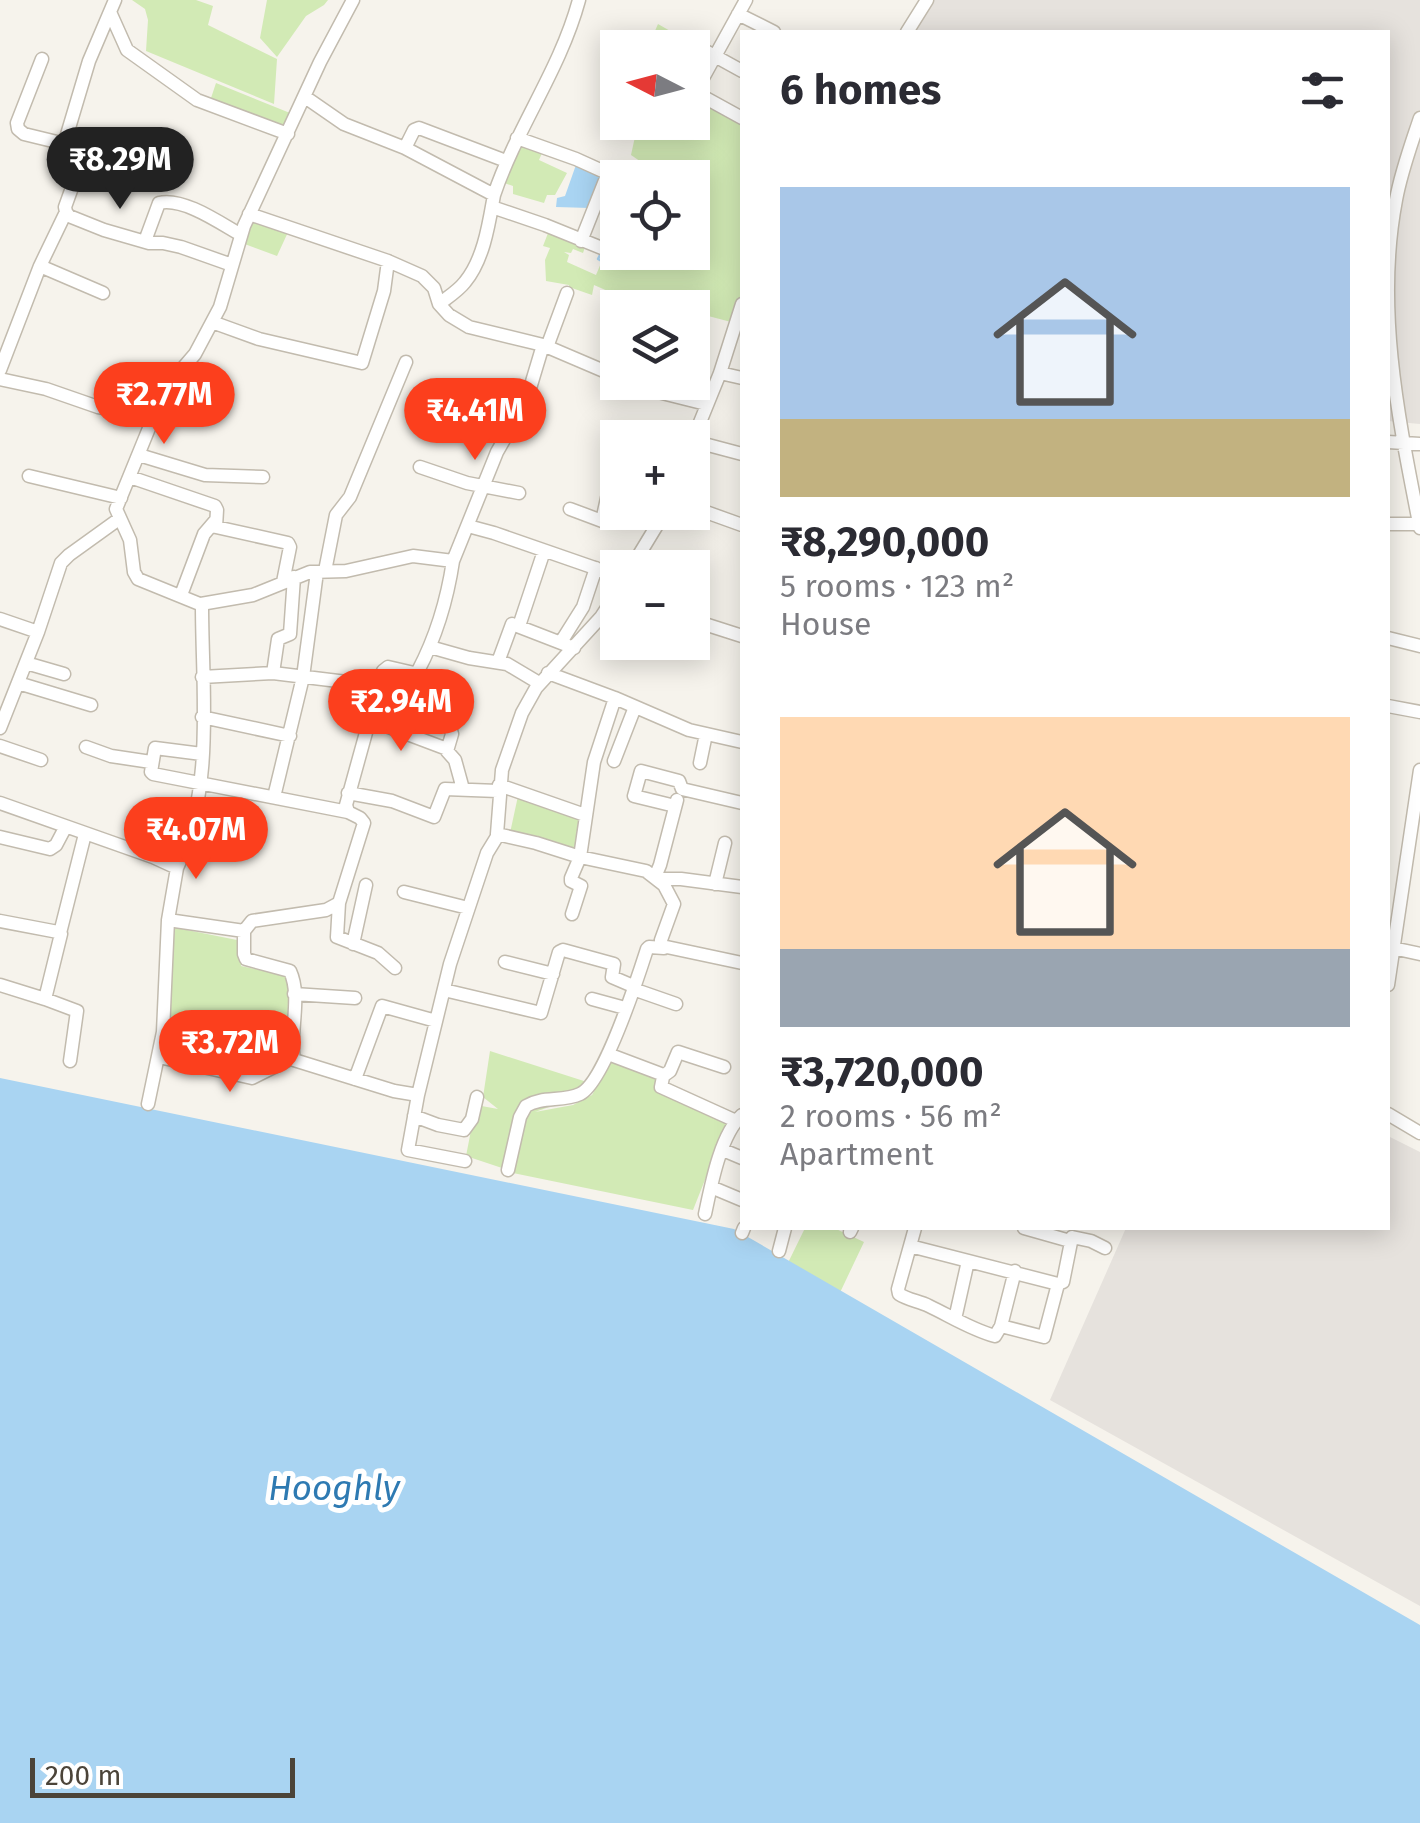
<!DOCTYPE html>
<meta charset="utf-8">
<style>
:root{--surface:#fff;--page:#f2f2f3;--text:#2b2b33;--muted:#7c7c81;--accent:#fc3f1d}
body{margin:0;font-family:"Fira Sans",sans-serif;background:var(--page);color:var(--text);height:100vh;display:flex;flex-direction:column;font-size:38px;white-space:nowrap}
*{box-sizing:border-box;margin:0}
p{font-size:32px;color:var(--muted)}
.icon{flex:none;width:55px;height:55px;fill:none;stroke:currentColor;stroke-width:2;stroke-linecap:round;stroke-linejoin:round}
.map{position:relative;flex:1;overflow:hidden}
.panel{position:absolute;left:740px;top:30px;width:650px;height:1200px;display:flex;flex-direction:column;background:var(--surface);border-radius:0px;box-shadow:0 5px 25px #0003}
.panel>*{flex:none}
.needle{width:65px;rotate:276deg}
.buttons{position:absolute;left:600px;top:30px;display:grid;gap:20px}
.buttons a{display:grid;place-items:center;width:110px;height:110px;border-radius:0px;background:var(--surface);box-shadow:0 5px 25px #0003;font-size:50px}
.scale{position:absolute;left:30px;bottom:25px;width:265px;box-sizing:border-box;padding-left:10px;border:5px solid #4b4439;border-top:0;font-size:28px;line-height:35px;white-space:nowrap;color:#4b4439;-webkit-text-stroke:8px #fff;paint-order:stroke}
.price{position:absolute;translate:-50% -85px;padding:0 22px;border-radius:35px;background:var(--accent);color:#fff;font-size:32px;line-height:65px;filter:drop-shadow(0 2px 5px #0008)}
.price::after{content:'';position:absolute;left:50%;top:60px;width:30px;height:22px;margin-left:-15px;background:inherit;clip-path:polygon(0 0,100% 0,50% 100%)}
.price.on{background:#222;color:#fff}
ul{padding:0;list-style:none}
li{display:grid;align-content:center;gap:20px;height:530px;padding:0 40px}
li span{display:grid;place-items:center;height:310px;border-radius:0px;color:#555}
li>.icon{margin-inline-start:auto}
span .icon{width:180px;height:180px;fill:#fffc;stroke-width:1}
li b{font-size:42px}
h2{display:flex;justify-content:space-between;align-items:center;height:120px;padding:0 40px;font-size:42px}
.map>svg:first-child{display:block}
</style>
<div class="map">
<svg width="1420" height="1823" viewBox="0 0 1420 1823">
<rect width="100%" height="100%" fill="#f6f3ec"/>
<path fill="#e6e2dd" d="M929,0H1420V424L1388,421V32H912Z
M1388,1136L1420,1152V1606L1050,1400L1126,1228H1388Z"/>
<path fill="#d2eab5" d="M196,0L213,6L208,25L277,59L274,104L146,51L148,20L145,9L132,0Z
M267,0H328L324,5L306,16L277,57L260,38Z
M658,24L712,55L694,91L742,119V297L731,322L693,312L692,308L654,307V302L632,298V290L630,294L620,293L619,300L610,297V292L594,285L592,295L569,287V285L546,281L545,260L550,248L543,246L550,228L586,244L583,253L573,249L571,253L564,252L569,255L567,262L596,275L601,263L607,264L612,254L638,264L639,261L634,259L636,253L692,252V178L645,177L647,166L631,155L638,123L692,122V48L648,47Z
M216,83L295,115L287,133L210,101Z
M517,143L542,153L539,160L567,173L555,195H547L544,203L513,194V186L501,182Z
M254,218L289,230L277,256L242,243Z
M518,796L579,816L574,852L510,833Z
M172,927L242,941L241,966L289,976L286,1056L251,1075L164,1054Z
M490,1051L587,1082L566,1101L535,1112L573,1105L592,1095L612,1060L659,1080L728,1122L693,1210L513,1173L528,1113L505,1169L466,1156L476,1105L498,1109L483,1097Z
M805,1228H834L864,1242L836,1301L784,1271Z"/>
<path fill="#a9d4f2" d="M577,162L605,175L590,208L556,207L557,198L565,196Z
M0,1078L734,1229L1420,1625V1823H0Z"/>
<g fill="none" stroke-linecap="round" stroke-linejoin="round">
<path stroke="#a9d4f2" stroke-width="2.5" d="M600,255L598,259L607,264"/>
<g stroke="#c2bbae" stroke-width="15">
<path id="minor" d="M110,12L127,50L197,100L288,134
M738,14L774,32
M907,32L927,0
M693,44L742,71
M42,59L17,123L18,129L24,134L61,143L66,138L89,61L115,0
M305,97L344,124L405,148L494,195C489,223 484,259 465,282C458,291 448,297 439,304
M742,118L702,96L698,92V87L746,0
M1420,118C1411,145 1401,172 1396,200C1375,309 1399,421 1420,528
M66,138L81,150L83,157L65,207L66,212L69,216L104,230L149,243H163L181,247L232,265
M517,138L576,159L618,178
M405,148L414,130L419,128L506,161
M494,195C517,127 560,70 579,0
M492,207L545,225L629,259
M249,214L388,261L422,276L434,288L439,304L449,315L469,327L543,345L618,377
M145,241L159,203C183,197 220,223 241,235
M581,241L608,173
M40,266L103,293
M649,308L651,301
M212,322L259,339L362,363L384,291L388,261
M692,342L700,344
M547,347L567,293
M0,370L40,266L66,212
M720,373L742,378
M0,379L46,389L98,407L154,416
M629,382L642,388L706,404
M693,441L742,454
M692,442L720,373L742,304
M1388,442L1420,444
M139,455L205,475L263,477
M420,467L467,483L519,493
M29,476L121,498
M130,477L215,506L217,510L216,527L288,543L290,547L283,582
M692,507L742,525
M570,509L602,521L611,480H618
M1388,524H1419
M468,526L494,533L618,576
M631,568L665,512
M325,571L336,515L350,497L406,362
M618,591L601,617L536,688L522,713L502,770L497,834L536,843L580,857L646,871L664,885L674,904L661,940L662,946L742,963
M181,595L204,534L216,520
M201,604L253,595L310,572L346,571L413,556L453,561L497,452L517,417L531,385L543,345
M0,619L38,632L0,728
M692,620L742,636
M519,626L544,551
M38,632L61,563L69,555L119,519
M1388,638L1420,646
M561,642L583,607L596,568
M430,647L469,658L507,664L539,683
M498,662L512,624L574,648
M26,663L64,674
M273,673L278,639L290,634L294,577
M548,673L615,698L689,730L742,742
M202,677L273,673L379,686
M18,683L91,705
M375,701L415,716L444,721L449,724L452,734L447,751L455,760L463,789
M1388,706L1420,712
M202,717L290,736
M370,720L447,749
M0,746L41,760
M86,747L111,756L151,762
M202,754L155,748L151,772L153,774L348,812
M614,761L635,707
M700,763L706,734
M499,785L585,815
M348,793L392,801L434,817L445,789L498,791
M274,797L303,677L317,572
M0,803L153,857L177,868L168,920L163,1032L148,1104
M675,806L634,796L641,771L679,781L682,789L742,803
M0,837L50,849L56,845L65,828
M177,868C215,787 202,692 202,605L138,579L134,572L130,540L116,509L154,416L177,375L195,354L220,307L244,226L320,62L353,0
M655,877L660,865L677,800
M658,879H681L742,887
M715,884L725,843
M404,892L468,908
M339,903L337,937L378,953L395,968
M572,914L581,886L571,881V878L580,857L594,762L615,698
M168,920L244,931V954L246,959L290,971C302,997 289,1032 294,1060L394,1091L418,1095L450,964L487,853L498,835
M0,921L58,932L61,934L45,999L77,1011L70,1061
M244,931L252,921L326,910L339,903L364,823L360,818L348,812L346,805L383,671L388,667L414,673L418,671C437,635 447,601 453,561
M60,933L85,834
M353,944L366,885
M1388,947L1420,954
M505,962L553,974
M0,985L45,999
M1388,985L1420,770
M633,989L676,1004
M444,990L541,1013L559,952L563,950L614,964L612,977L633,986
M294,994L355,998
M592,999L625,1008
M608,1054L661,1074L663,1077L661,1087L736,1121
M159,1057L252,1078L292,1058
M663,1076L670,1071L678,1052L724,1067
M355,1079L382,1006L436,1021
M418,1095L408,1150L465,1161
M1388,1114L1420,1133
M414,1116L438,1125L464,1130L472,1119L477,1097
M723,1150L742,1158
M508,1170L520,1117L526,1106C542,1096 563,1102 580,1094C604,1083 638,977 647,949L649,947L664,948
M711,1187L742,1200
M705,1214C711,1186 720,1135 742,1115
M915,1228L898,1289L899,1294C908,1300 919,1301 929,1306C950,1316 972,1330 995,1336L1001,1326L1015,1271
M1024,1228L1070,1241
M850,1232L852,1228
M742,1233L744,1228
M910,1246L1058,1284L1044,1337L1001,1326
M779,1251L785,1228
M1058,1284L1063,1282L1072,1237L1091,1241L1105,1248
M955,1319L968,1261"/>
</g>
<use href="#minor" stroke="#fff" stroke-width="12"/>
</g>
<g text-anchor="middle" stroke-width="10" stroke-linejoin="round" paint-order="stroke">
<g font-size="35" font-style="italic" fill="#2e7ab2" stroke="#fff">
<text x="334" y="1500">Hooghly</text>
</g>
</g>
</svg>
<div class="buttons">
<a><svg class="needle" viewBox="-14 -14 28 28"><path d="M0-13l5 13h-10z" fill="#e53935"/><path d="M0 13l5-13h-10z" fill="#7c7c81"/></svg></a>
<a><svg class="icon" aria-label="locate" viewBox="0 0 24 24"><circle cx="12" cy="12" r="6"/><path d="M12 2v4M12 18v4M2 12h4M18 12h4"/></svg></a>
<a><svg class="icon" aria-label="layers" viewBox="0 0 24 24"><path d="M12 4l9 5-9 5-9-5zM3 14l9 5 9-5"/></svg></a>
<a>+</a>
<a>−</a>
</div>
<div class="scale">200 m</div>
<b class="price on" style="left:120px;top:212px">₹8.29M</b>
<b class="price" style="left:164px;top:447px">₹2.77M</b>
<b class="price" style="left:475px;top:463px">₹4.41M</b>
<b class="price" style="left:401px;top:754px">₹2.94M</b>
<b class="price" style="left:196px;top:882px">₹4.07M</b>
<b class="price" style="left:230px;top:1095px">₹3.72M</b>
<section class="panel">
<h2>6 homes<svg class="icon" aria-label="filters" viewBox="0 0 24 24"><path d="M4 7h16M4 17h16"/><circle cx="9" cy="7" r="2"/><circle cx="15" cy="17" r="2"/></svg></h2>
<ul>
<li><span style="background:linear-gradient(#a9c7e8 75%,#c2b280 0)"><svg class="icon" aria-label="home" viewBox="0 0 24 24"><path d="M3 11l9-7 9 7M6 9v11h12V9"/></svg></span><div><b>₹8,290,000</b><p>5 rooms · 123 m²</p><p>House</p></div></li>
<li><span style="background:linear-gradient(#ffd9b3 75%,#9aa5b1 0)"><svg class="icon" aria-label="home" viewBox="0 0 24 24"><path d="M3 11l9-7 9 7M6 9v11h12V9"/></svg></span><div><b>₹3,720,000</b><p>2 rooms · 56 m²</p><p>Apartment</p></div></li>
</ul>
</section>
</div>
